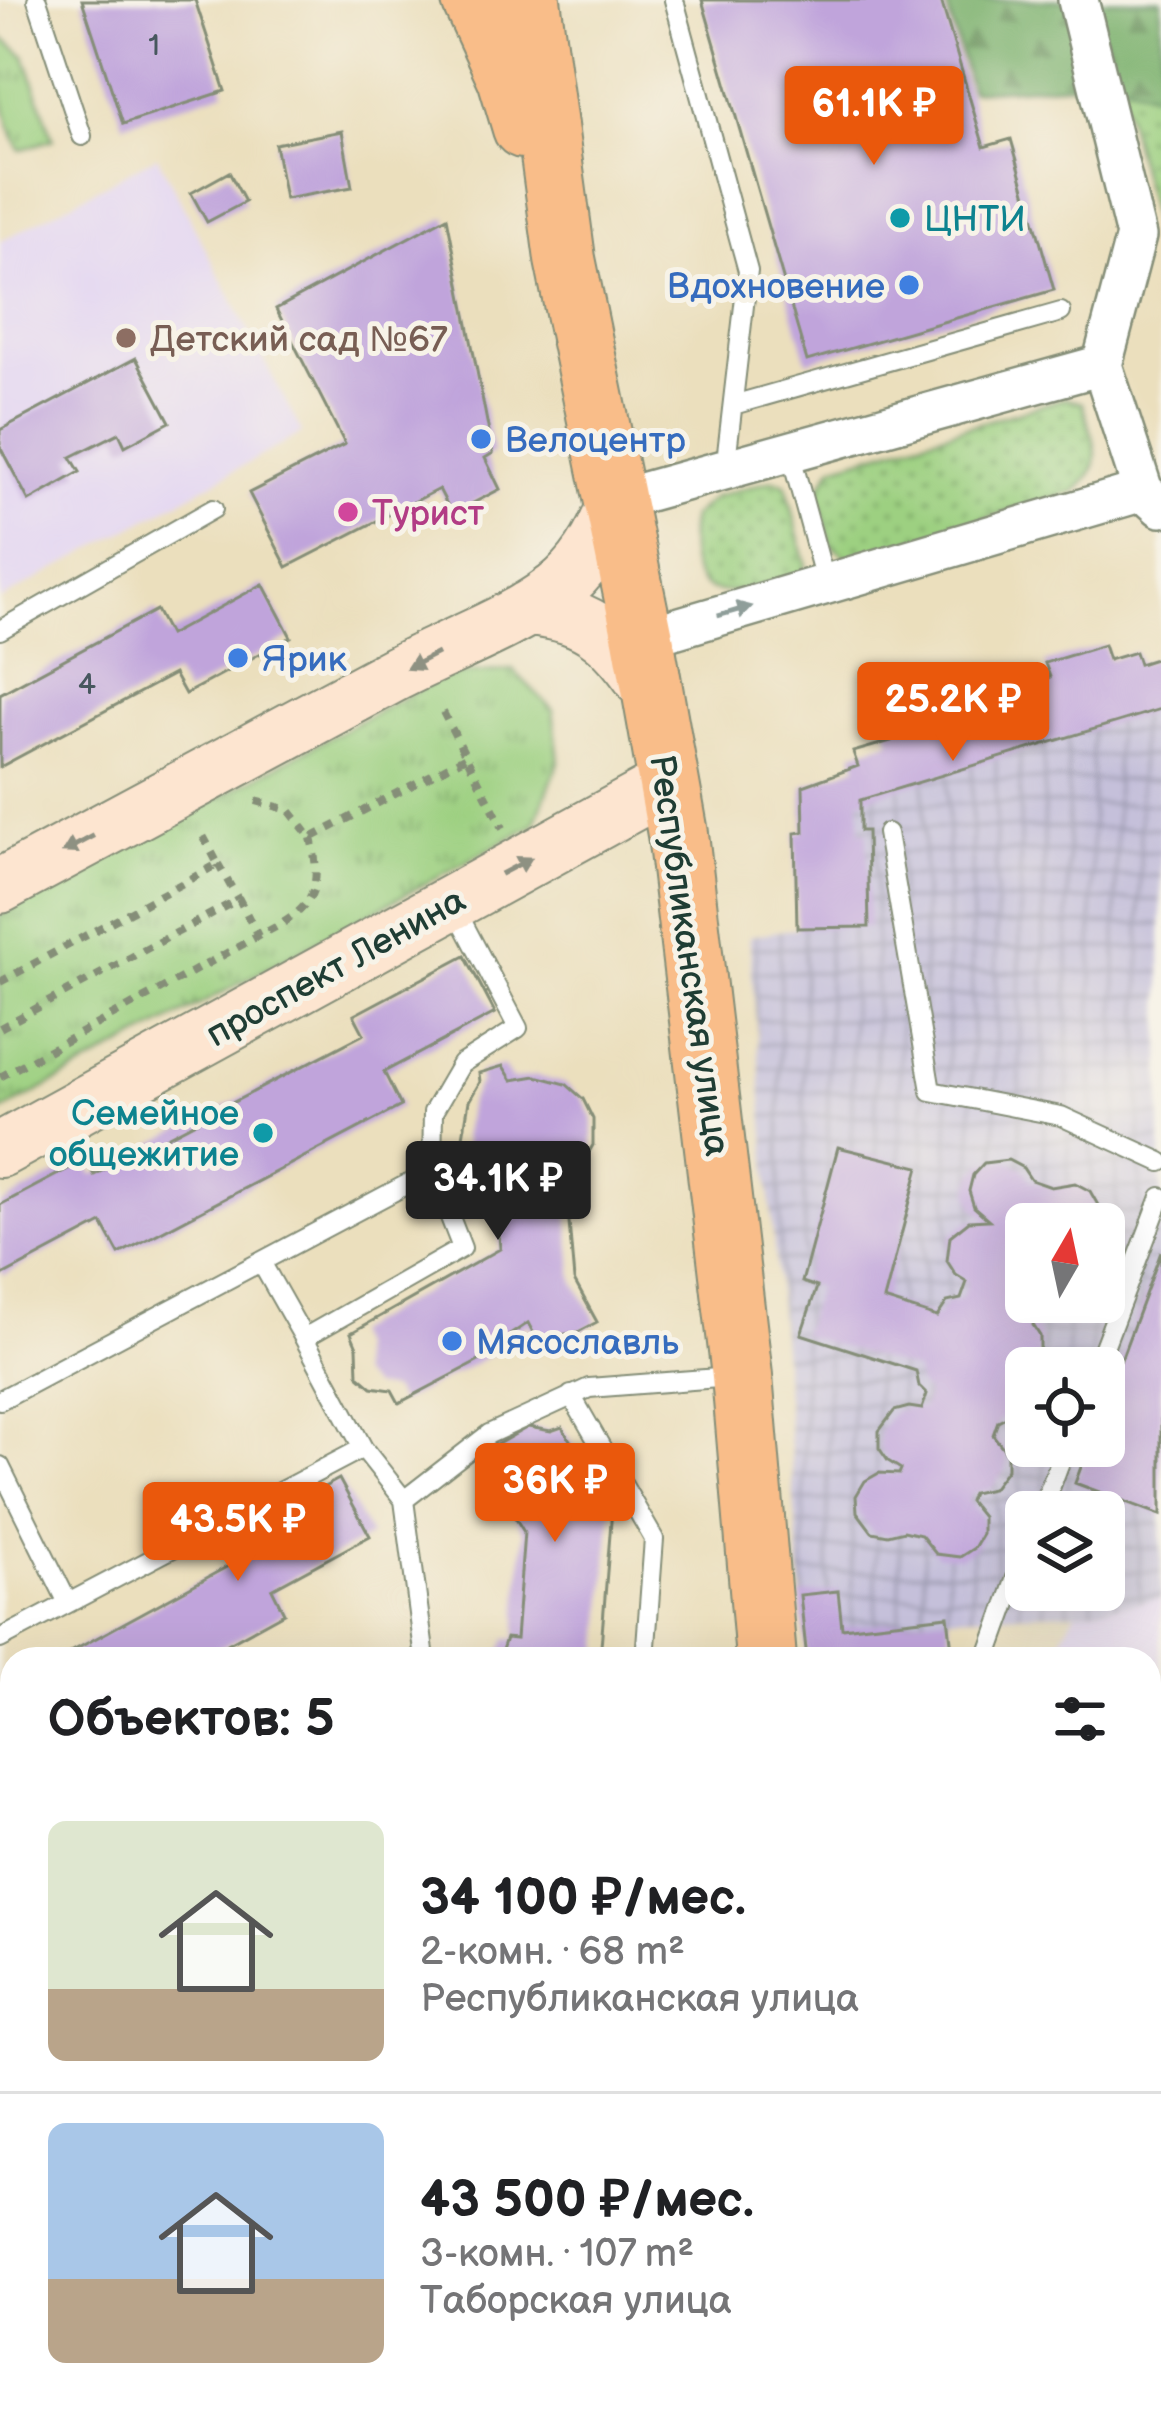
<!DOCTYPE html>
<html lang="ru">
<meta charset="utf-8">
<style>
:root{--surface:#fff;--page:#f6f6f6;--text:#202124;--muted:#757577;--line:#e0e0e0;--accent:#ea580c}
body{margin:0;font-family:"Balsamiq Sans",sans-serif;background:var(--page);color:var(--text);height:100vh;display:flex;flex-direction:column;font-size:45px;white-space:nowrap}
*{box-sizing:border-box;margin:0}
p{font-size:39px;color:var(--muted)}
.icon{flex:none;width:66px;height:66px;fill:none;stroke:currentColor;stroke-width:2;stroke-linecap:round;stroke-linejoin:round}
.map{position:relative;flex:1;overflow:hidden}
.sheet{position:absolute;left:0px;top:1647px;width:1161px;height:768px;display:flex;flex-direction:column;background:var(--surface);border-radius:36px 36px 0 0;box-shadow:0 12px 48px #0002}
.sheet>*{flex:none}
.needle{width:78px;rotate:9deg}
.controls{position:absolute;left:1005px;top:1203px;display:grid;gap:24px}
.controls a{display:grid;place-items:center;width:120px;height:120px;border-radius:18px;background:var(--surface);box-shadow:0 12px 48px #0002;font-size:60px}
.price{position:absolute;translate:-50% -102px;padding:0 27px;border-radius:12px;background:var(--accent);color:#fff;font-size:39px;line-height:78px;filter:drop-shadow(0 3px 6px #0008)}
.price::after{content:'';position:absolute;left:50%;top:72px;width:36px;height:27px;margin-left:-18px;background:inherit;clip-path:polygon(0 0,100% 0,50% 100%)}
.price.selected{background:#222;color:#fff}
ul{padding:0;list-style:none}
li{display:flex;align-items:center;gap:36px;height:300px;padding:0 48px}
li+li{border-top:3px solid var(--line)}
li span{display:grid;place-items:center;flex:none;width:336px;height:240px;border-radius:18px;color:#555}
li>.icon{margin-inline-start:auto}
span .icon{width:144px;height:144px;fill:#fffc;stroke-width:1}
li b{font-size:51px}
h2{display:flex;justify-content:space-between;align-items:center;height:144px;padding:0 48px;font-size:51px}
.map>svg:first-child{display:block}
</style>
<div class="map">
<svg width="1161" height="2415" viewBox="0 0 1161 2415">
<defs>
<pattern id="industrial-grid" width="8" height="8" patternUnits="userSpaceOnUse" patternTransform="scale(3)"><rect width="8" height="8" fill="#c5c0da"/><path d="M0 4h8M4 0v8" fill="none" stroke="#9f9db2"/></pattern>
<pattern id="grass-dots" width="8" height="8" patternUnits="userSpaceOnUse" patternTransform="scale(3)"><rect width="8" height="8" fill="#9dd081"/><path d="M2 2h.1M6 6h.1" fill="none" stroke="#7faa6a" stroke-width="1.8" stroke-linecap="round"/></pattern>
<pattern id="forest-firs" width="22" height="20" patternUnits="userSpaceOnUse" patternTransform="scale(3)"><rect width="22" height="20" fill="#7eb26f"/><path d="M5 1l3.5 6h-7zM16 11l3.5 6h-7z" fill="#67925c"/></pattern>
<pattern id="park-tufts" width="24" height="20" patternUnits="userSpaceOnUse" patternTransform="scale(3)"><rect width="24" height="20" fill="#9dd081"/><path d="M3 7l-1-3M5 7V3M7 7l1-3M15 17l-1-3M17 17v-4M19 17l1-3" fill="none" stroke="#7faa6a"/></pattern>
</defs>
<rect width="100%" height="100%" fill="#f7f3e8"/>
<filter id="ink" filterUnits="userSpaceOnUse"><feTurbulence type="fractalNoise" baseFrequency=".00833" numOctaves="2"/><feDisplacementMap in="SourceGraphic" scale="24" xChannelSelector="R" yChannelSelector="G"/><feConvolveMatrix kernelMatrix="1 2 1 2 8 2 1 2 1" color-interpolation-filters="sRGB"/></filter>
<filter id="wash" filterUnits="userSpaceOnUse"><feTurbulence type="fractalNoise" baseFrequency=".004" numOctaves="4" result="noise"/><feDisplacementMap in="SourceGraphic" scale="48" xChannelSelector="R" yChannelSelector="G"/><feGaussianBlur stdDeviation="2.7" result="paint"/><feColorMatrix in="noise" values="0 0 0 0 0 0 0 0 0 0 0 0 0 0 0 0 0 1.4 0 .05"/><feComposite in="paint" operator="in"/></filter>
<g filter="url(#wash)">
<rect width="100%" height="100%" fill="#ebdfbd"/>
<path fill="#e2d4f3" d="M157,156L302,433L0,600V242Z
M1161,1599V2415H761L765,2403H1149V1659H1049L1076,1612Z
M12,2173V2403H211L214,2415H0V2179Z"/>
<path fill="url(#industrial-grid)" fill-rule="evenodd" d="M1135,652L1139,664L1161,657V1599L1076,1612L949,1616L953,1659H807L749,936L797,928L795,833L804,831L803,786L857,766L853,752L890,741L887,728ZM1026,1224H1104V1302H1026ZM1026,1368H1104V1446H1026ZM1026,1512H1104V1590H1026Z"/>
<path fill="url(#grass-dots)" stroke="#5e865a" stroke-width="3" d="M1118,81L1158,96L1161,104V255Z
M1065,398L1082,403C1093,443 1110,462 1074,492L849,559L831,545L818,491L833,466Z
M773,480L786,484L806,565L801,574C735,593 680,619 691,518L714,497Z"/>
<path fill="url(#forest-firs)" stroke="#4e7852" stroke-width="3" d="M945,0H1161V104L1158,96L1118,81L971,91Z"/>
<path fill="url(#park-tufts)" stroke="#5e865a" stroke-width="3" d="M0,36L25,56L53,139L20,150C0,115 0,78 0,36Z
M513,670L553,710L559,762L534,825L0,1112V915L446,675Z"/>
<g id="blocks">
<path fill="#c0a4db" d="M82,0H195L225,91L123,124Z
M702,0H941L984,147L1011,139L1054,290L807,361Z
M342,131L352,187L285,199L275,144Z
M229,172L245,202L207,222L191,193Z
M447,217L493,453L485,458L500,489L452,514L439,489L287,567L249,493L345,444L276,309Z
M136,358L170,422L125,446L119,433L71,457L80,472L29,501L0,447V430Z
M263,584L291,637L185,694L174,674L0,767V694L156,610L169,635Z
M1104,645L1109,660L1135,652L1139,664L1161,657V709L860,800V831H867L869,927L797,928L795,833L804,832L803,786L858,766L853,752L891,741L887,728L920,717L917,706L975,689L979,700L1004,692L1000,681L1021,675L1024,685L1050,677L1045,663Z
M465,956L495,1013L384,1072L401,1106L119,1254L102,1223L4,1275L0,1268V1205L85,1160L94,1175L364,1034L354,1015Z
M503,1066L512,1080L536,1076L566,1084L583,1099L593,1119V1145L582,1164L587,1187L566,1188L574,1280L597,1322L578,1332L548,1337L534,1334L528,1323L510,1335L515,1342L399,1403L392,1390L372,1387L358,1375L357,1347L351,1333L500,1249L496,1193L469,1163L463,1137L469,1101L480,1082L479,1073Z
M838,1147L919,1167L884,1300L937,1317L947,1302L961,1299L967,1282L956,1275L947,1261L950,1236L969,1221L989,1220L974,1207L969,1191L973,1175L984,1163L1008,1160L1023,1168L1031,1180L1051,1187L1075,1183L1090,1191L1098,1205L1097,1224H1026V1302H1063L1039,1307L1033,1325L1040,1336V1348L1034,1360L1018,1367L1012,1381L1017,1403L1012,1414L998,1421L993,1435L1007,1453V1469L992,1489L972,1493L969,1501L982,1517V1534L974,1548L960,1557L936,1554L921,1535L904,1531L888,1535L872,1532L857,1512L856,1496L865,1481L879,1473L899,1474L901,1469L888,1461L879,1448V1431L894,1411L909,1407L922,1409L927,1394L919,1386L916,1371L801,1334L817,1287L802,1282Z
M1161,1252V1515L1075,1483L1089,1446H1104V1405Z
M528,1427L551,1431L562,1427L612,1509L600,1659H499L506,1638L516,1639L524,1532L497,1488L489,1493L487,1469L496,1445Z
M339,1479L370,1536L272,1589L284,1613L200,1659H58L234,1563L223,1542Z
M838,1591L842,1628L948,1616L953,1659H807L800,1595Z
M12,1684V1761L0,1768V1691Z
M1161,1914V2415H1071V2403H1149V1915Z
M12,2026V2111L0,2118V2032Z
M120,2403H179L183,2415H88Z
M243,2403H325L320,2415H256L241,2409Z
M766,2403H884L879,2415H761Z"/>
</g>
</g>
<g filter="url(#ink)">
<use href="#blocks" fill-opacity="0" stroke="#858e78" stroke-width="3"/>
<g fill="none" stroke-linecap="round" stroke-linejoin="round">
<g stroke="#858e78" stroke-width="22">
<path id="service" d="M37,0L82,136
M674,0L748,271L725,470
M733,405L1061,312
M790,452L826,584
M0,630L213,509
M887,833L931,1091L1061,1116L1161,1162
M261,1262L304,1338
M1096,1368L1161,1197
M571,1395L654,1539L645,1659
M0,1400L432,1171
M0,1466L68,1603
M404,1500L363,1448L304,1338L462,1248L432,1171L433,1112L461,1064L518,1028L454,906
M1041,1512L1066,1446
M0,1639L363,1448
M425,1659L404,1500L489,1434L589,1388L731,1377
M987,1659L1026,1550
M1149,1849L1161,1848
M0,1954L12,1948
M224,2403L222,2409L238,2415
M36,2415L68,2403
M346,2415L350,2403"/>
</g>
<g stroke="#858e78" stroke-width="34">
<path id="pedestrian" d="M0,1828L12,1826"/>
</g>
<g stroke="#858e78" stroke-width="44">
<path id="minor" d="M1078,0L1136,236L1102,365L1143,491L1161,507
M616,500L1102,365
M643,638L1143,491"/>
</g>
<g stroke="#858e78" stroke-width="58">
<path id="secondary" d="M527,609C596,614 617,643 654,696
M0,886C132,815 263,745 395,674C448,646 508,626 556,590C586,567 604,535 616,500
M0,1150L670,783"/>
</g>
<g stroke="#858e78" stroke-width="64">
<path id="primary" d="M472,0L508,78L523,128
M530,0L565,259L643,638L678,834L742,1376L766,1659
M685,2415L690,2403"/>
</g>
<path stroke="#858e78" stroke-width="8" stroke-dasharray="9 9" stroke-linecap="butt" d="M443,712L503,828
M256,801L289,810L311,838L466,757
M218,864L238,899
M0,982L218,864L200,830
M0,1028L239,899L258,936C308,912 325,896 311,838
M0,1077L258,936
M0,2155L12,2149"/>
<use href="#service" stroke="#fff" stroke-width="18"/>
<use href="#pedestrian" stroke="#fff" stroke-width="30"/>
<use href="#minor" stroke="#fff" stroke-width="39"/>
<use href="#secondary" stroke="#fde5d0" stroke-width="54"/>
<use href="#primary" stroke="#f9bd89" stroke-width="60"/>
</g>
<defs><path id="oneway-solid" d="M-6-.8H1V-3.2L6.5 0L1 3.2V.8H-6Z" transform="scale(3)"/></defs>
<use fill="#8f9e9a" href="#oneway-solid" transform="translate(735 611) rotate(-16)"/>
<g fill="#8e9182">
<use href="#oneway-solid" transform="translate(422 661) rotate(153)"/>
<use href="#oneway-solid" transform="translate(78 844) rotate(152)"/>
<use href="#oneway-solid" transform="translate(516 866) rotate(-28)"/>
</g>
</g>
<g fill="#0f9aa8" stroke="#f7f3e8" stroke-width="4.5">
<circle cx="900" cy="218" r="12"/>
<circle cx="263" cy="1133" r="12"/>
</g>
<g fill="#3f7fe0" stroke="#f7f3e8" stroke-width="4.5">
<circle cx="909" cy="285" r="12"/>
<circle cx="481" cy="439" r="12"/>
<circle cx="238" cy="658" r="12"/>
<circle cx="452" cy="1341" r="12"/>
</g>
<circle fill="#8d6e63" stroke="#f7f3e8" stroke-width="4.5" cx="126" cy="338" r="12"/>
<circle fill="#d1479c" stroke="#f7f3e8" stroke-width="4.5" cx="348" cy="512" r="12"/>
<g text-anchor="middle" stroke-width="10" stroke-linejoin="round" paint-order="stroke">
<g font-size="30" fill="#47575e">
<text x="154" y="55">1</text>
<text x="87" y="694">4</text>
</g>
<g font-size="36" fill="#0d838f" stroke="#f7f3e8" text-anchor="start">
<text x="924" y="231">ЦНТИ</text>
<text x="239" y="1125" text-anchor="end">Семейное<tspan x="239" dy="41">общежитие</tspan></text>
</g>
<g font-size="36" fill="#366cbe" stroke="#f7f3e8" text-anchor="start">
<text x="885" y="298" text-anchor="end">Вдохновение</text>
<text x="505" y="452">Велоцентр</text>
<text x="262" y="671">Ярик</text>
<text x="476" y="1354">Мясославль</text>
</g>
<g font-size="36" fill="#785e54" stroke="#f7f3e8" text-anchor="start">
<text x="150" y="351">Детский сад №67</text>
</g>
<g font-size="36" fill="#b23c85" stroke="#f7f3e8" text-anchor="start">
<text x="372" y="525">Турист</text>
</g>
<g font-size="36" fill="#1f3d34" stroke="#f7f3e8">
<text transform="translate(691 955) rotate(82)" y="13">Республиканская улица</text>
<text transform="translate(335 966) rotate(-29)" y="13">проспект Ленина</text>
</g>
</g>
</svg>
<div class="controls">
<a><svg class="needle" viewBox="-14 -14 28 28"><path d="M0-13l5 13h-10z" fill="#e53935"/><path d="M0 13l5-13h-10z" fill="#757577"/></svg></a>
<a><svg class="icon" aria-label="locate" viewBox="0 0 24 24"><circle cx="12" cy="12" r="6"/><path d="M12 2v4M12 18v4M2 12h4M18 12h4"/></svg></a>
<a><svg class="icon" aria-label="layers" viewBox="0 0 24 24"><path d="M12 4l9 5-9 5-9-5zM3 14l9 5 9-5"/></svg></a>
</div>
<b class="price" style="left:874px;top:168px">61.1K ₽</b>
<b class="price" style="left:953px;top:764px">25.2K ₽</b>
<b class="price selected" style="left:498px;top:1243px">34.1K ₽</b>
<b class="price" style="left:555px;top:1545px">36K ₽</b>
<b class="price" style="left:238px;top:1584px">43.5K ₽</b>
<section class="sheet">
<h2>Объектов: 5<svg class="icon" aria-label="filters" viewBox="0 0 24 24"><path d="M4 7h16M4 17h16"/><circle cx="9" cy="7" r="2"/><circle cx="15" cy="17" r="2"/></svg></h2>
<ul>
<li><span style="background:linear-gradient(#dfe7d0 70%,#b9a48a 0)"><svg class="icon" aria-label="home" viewBox="0 0 24 24"><path d="M3 11l9-7 9 7M6 9v11h12V9"/></svg></span><div><b>34 100 ₽/мес.</b><p>2-комн. · 68 m²</p><p>Республиканская улица</p></div></li>
<li><span style="background:linear-gradient(#a9c7e8 65%,#b9a48a 0)"><svg class="icon" aria-label="home" viewBox="0 0 24 24"><path d="M3 11l9-7 9 7M6 9v11h12V9"/></svg></span><div><b>43 500 ₽/мес.</b><p>3-комн. · 107 m²</p><p>Таборская улица</p></div></li>
</ul>
</section>
</div>
